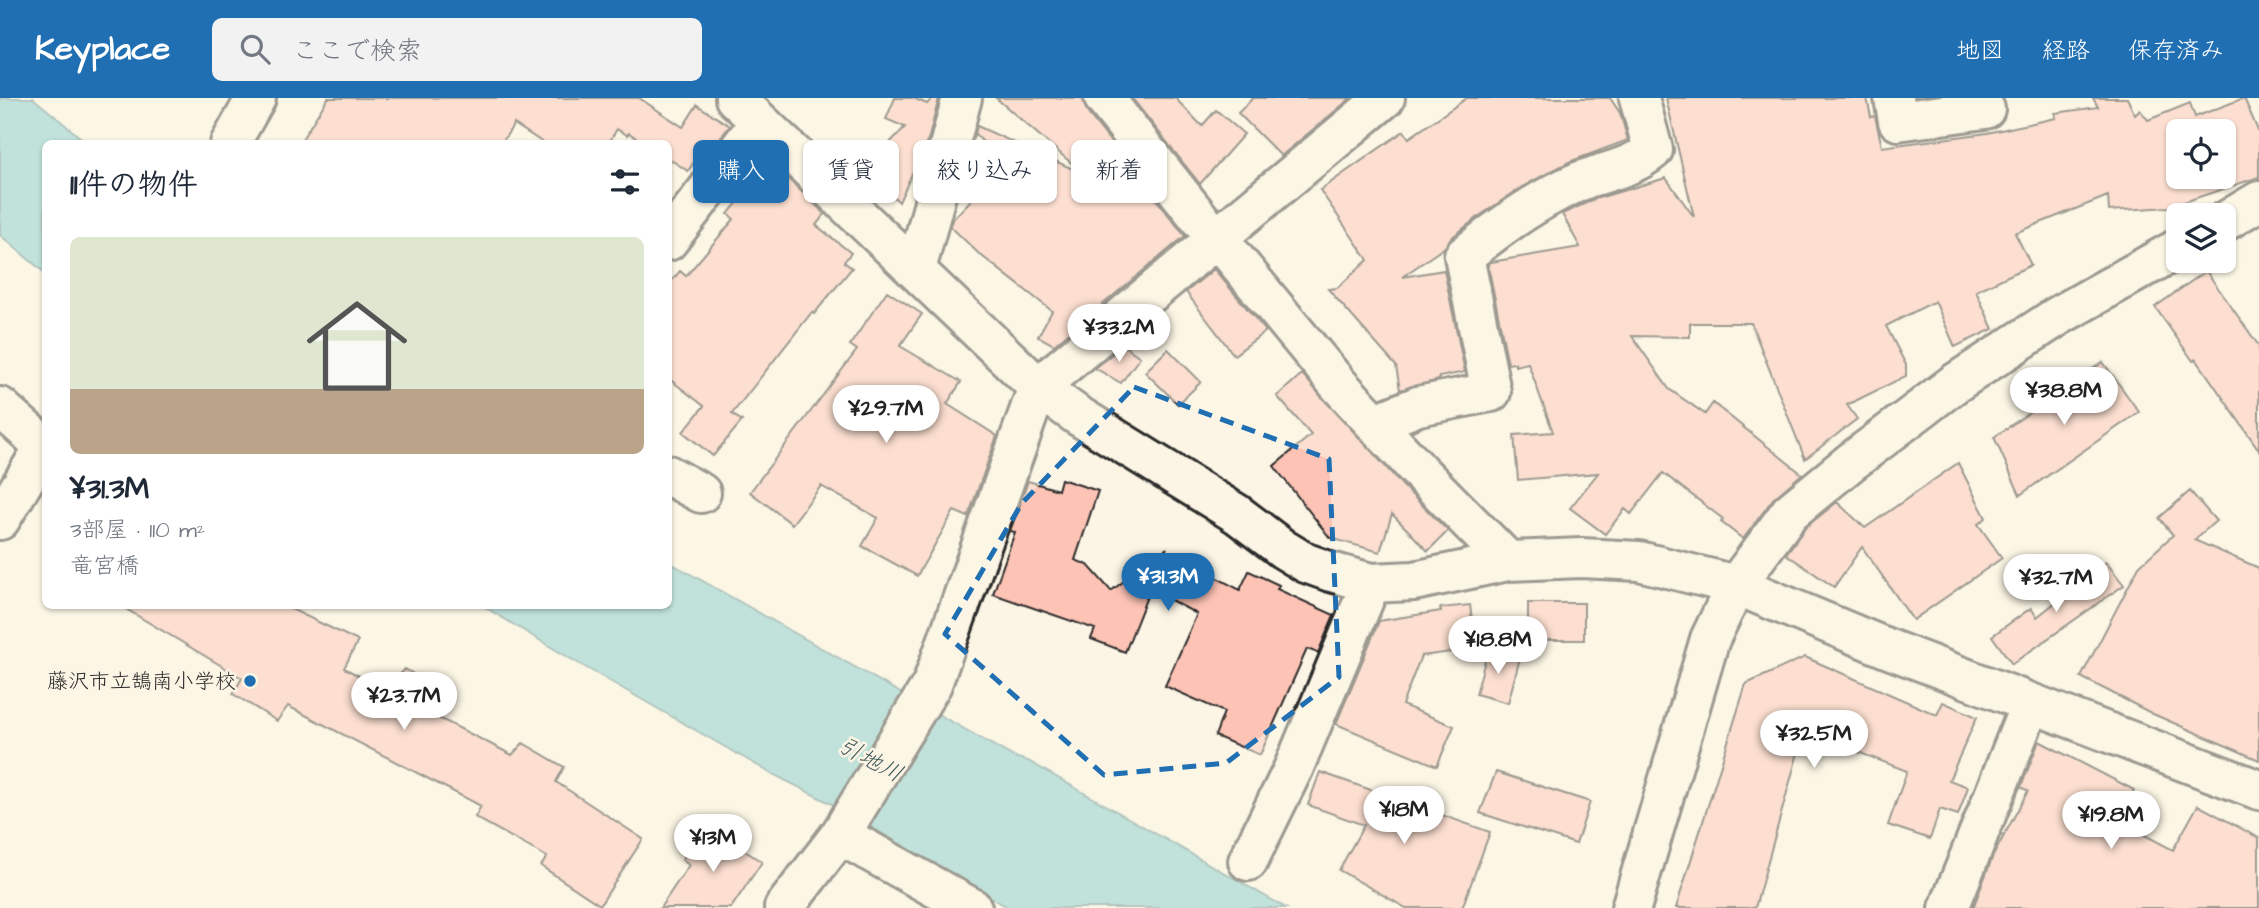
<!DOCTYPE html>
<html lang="ja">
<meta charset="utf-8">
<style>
:root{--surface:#fff;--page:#f2f2f3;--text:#1f2937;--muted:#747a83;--line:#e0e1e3;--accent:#1f6fb2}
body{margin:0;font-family:"Architects Daughter","Klee One",sans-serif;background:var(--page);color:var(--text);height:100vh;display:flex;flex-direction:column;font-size:26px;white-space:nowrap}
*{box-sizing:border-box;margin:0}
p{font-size:23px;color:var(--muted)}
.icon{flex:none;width:38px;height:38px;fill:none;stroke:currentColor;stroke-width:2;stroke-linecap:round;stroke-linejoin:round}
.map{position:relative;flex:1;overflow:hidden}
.side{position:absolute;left:42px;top:42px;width:630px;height:469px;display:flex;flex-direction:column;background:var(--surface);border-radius:10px;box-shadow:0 2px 5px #0004}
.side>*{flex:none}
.hud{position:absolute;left:693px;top:42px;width:665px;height:63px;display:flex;gap:14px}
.buttons{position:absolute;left:2166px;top:21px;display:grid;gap:14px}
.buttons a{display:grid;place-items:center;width:70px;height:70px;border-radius:10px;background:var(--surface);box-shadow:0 2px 5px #0004;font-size:35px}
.price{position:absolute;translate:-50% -60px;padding:0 16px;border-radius:24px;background:#fff;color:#222;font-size:23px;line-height:46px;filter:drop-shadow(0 2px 4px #0008)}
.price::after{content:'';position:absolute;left:50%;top:42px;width:21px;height:16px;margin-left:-10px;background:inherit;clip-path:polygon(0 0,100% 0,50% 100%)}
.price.on{background:var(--accent);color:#fff}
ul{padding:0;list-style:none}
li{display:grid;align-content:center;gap:14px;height:371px;padding:0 28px}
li+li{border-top:2px solid var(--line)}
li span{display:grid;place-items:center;height:217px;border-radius:10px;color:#555}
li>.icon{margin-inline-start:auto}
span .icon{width:126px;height:126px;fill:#fffc;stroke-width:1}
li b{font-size:30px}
h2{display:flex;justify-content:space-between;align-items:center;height:84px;padding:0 28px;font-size:30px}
.tag{padding:0 24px;border-radius:10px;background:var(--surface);box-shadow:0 2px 5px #0004;font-size:24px;line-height:63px}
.tag.on{background:var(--accent);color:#fff}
header{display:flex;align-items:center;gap:42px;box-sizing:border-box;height:98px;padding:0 35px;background:var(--accent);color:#fff}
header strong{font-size:33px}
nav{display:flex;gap:38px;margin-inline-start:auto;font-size:24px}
.search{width:490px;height:63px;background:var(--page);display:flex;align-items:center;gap:18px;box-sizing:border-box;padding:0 24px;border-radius:10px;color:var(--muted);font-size:26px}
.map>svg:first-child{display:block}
</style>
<header>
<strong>Keyplace</strong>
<div class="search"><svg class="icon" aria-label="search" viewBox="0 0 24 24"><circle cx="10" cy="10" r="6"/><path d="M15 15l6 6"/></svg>ここで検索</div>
<nav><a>地図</a><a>経路</a><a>保存済み</a></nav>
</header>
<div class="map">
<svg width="2259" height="810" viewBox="0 0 2259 810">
<rect width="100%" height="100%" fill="#fcf5e5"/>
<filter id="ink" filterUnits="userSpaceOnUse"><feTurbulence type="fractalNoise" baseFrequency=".0143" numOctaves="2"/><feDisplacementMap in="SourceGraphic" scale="14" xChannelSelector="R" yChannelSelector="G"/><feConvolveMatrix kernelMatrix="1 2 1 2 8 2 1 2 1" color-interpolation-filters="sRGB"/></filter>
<g filter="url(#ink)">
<path fill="#79cbcf" stroke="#5a8b8d" stroke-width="2" d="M0,0H33L87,45L46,46L45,175L0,137Z
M669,464L1014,659L1028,663L1286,810H1009L832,706L769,674L571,561L483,508H668Z"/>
<path fill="#fdc3b5" stroke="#2b2b2b" stroke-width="2" fill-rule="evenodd" d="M328,0H639L683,29L697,7L730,28L713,49L706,46L688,73L668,60V46H646L629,35L627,37L617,31L608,46H545L514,26L501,46H299Z
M895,0H913L927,6L933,0H939L929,39L899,104L865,71L905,29L886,21Z
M996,0H1083L1087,14L1185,138L1054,247L1038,238L1052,213L978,155L950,128L952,122L1005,66L975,36L977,28L1084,76Z
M1132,0H1175L1202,28L1216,12L1244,36L1200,86Z
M1253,0H1351L1281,58L1238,15Z
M1467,0H1610L1620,15L1628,42L1569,64L1522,89L1478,119L1450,141L1445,149L1402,179L1444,172L1465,274L1439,279V282L1400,292L1396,268L1328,191L1337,190L1368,162L1320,92L1404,33L1409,40Z
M1666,0H1867L1871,19L1875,18L1882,49L1987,35L2056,20L2055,15L2098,9L2093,0H2127L2135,17L2140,12L2148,22L2190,5L2195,19L2244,0L2259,35V79L2169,109L2109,113L2108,98L2015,135L2031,167L1976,193L1993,231L1955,249L1935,203L1886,228L1906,267V278L1847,307L1857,321L1805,361L1751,225H1690V239L1632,238L1669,291L1705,316L1713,305L1802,376L1773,401L1743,441L1721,424L1723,421L1663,375L1631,416L1625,411L1605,436L1570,410L1598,375L1518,382L1514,337L1553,334L1528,265L1515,268V265L1508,266L1488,167L1491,164L1580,149L1562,116L1595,101L1666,80L1694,119ZM2179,33H2224V79H2179Z
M765,59L825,116L816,127L851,155L844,164L852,170L814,216L812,214L732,316L742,323L713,358L683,334L704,308L668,280V187L680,173L686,178L734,121L728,116L752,87L746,83Z
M1214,171L1266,233L1234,257L1186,194Z
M2206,173L2259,248V352L2196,261L2193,263L2155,209Z
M887,193L922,216L900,248L961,284L947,306L997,338L968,419L954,413L917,478L862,448L878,420L821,388L792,426L750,394L857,252L850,247Z
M1123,247L1140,259L1121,285L1095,270Z
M1168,251L1201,284L1178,306L1145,274Z
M2103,264L2139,314L2020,397L1994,339Z
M1302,276L1403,388L1448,433L1428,453L1392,416L1380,454L1330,440L1274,368L1311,337L1277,298Z
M1958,365L1986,420L1978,426L2002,460L1913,522L1862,449L1834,489L1786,456L1806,429L1837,404L1865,430Z
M1061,381L1098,393L1075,462L1088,467L1111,493L1167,450L1165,453L1240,492L1249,473L1279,487L1277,491L1334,517L1318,555L1307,551L1260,657L1215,638L1224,614L1165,588L1197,516L1150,491L1125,554L1091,541L1095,531L993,496L1015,434L1010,433L1028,383L1058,392Z
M2190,393L2216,423L2194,442L2259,470V662L2153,616L2081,579L2139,468L2173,437L2159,420Z
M2106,464L2124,487L2012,566L1992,538L2031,510L2037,519Z
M1528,505H1584V542H1528Z
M1470,507L1476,551L1421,558L1402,607L1454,628L1437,668L1336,626L1379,523L1441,513L1440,510Z
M121,508H285L358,543L344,570L386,592L405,571L440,592L431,616L512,657L523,645L564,669L556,684L643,741L600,807L541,768L547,759L475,719L481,708L288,608L277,623L233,596L242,580Z
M1488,551L1520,560L1508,605L1476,596Z
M1805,559L1937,617L1943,604L1977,619L1949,682L1968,689L1958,717L1940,711L1930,741L1888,727L1907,673L1804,633L1755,810H1676L1746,586Z
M2039,643L2134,692L2118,723L2173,752L2198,707L2259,740V810H1973L1993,758L2028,693L2021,689Z
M1320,674L1490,734L1462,810H1406L1339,772L1364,727L1308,707Z
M1496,674L1590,704L1576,746L1480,715Z
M705,727L762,764L731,810H660L689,767L682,762Z"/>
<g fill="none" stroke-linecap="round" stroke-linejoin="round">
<g stroke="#2b2b2b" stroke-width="44">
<path id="minor" d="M735,0L1038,289L1077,317L1237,416L1283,451L1306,465L1331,474L1371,485L1414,483L1508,463L1582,460L1639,463L1736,487L1889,551L2259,692
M1104,0L1216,141L1230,155L1338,286L1419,373L1508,463
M1894,0L1898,23L1985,11
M230,46L256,0
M2224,124L2259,103
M668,143L760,24
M916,172L962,0
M0,309L44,348
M1376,325L1418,308L1491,294L1464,158C1499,129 1536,102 1578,84C1603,74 1632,70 1653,52L1639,0
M668,377L701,395
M0,422L46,346
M840,737L972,810
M1248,763L1294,669L1371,485
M784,810L840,737L932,586L1038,289L1385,0
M1631,810L1710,541L1736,487L1790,414L1851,364L1954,286L2058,218L2179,150
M1949,810L2030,607"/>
</g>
<use href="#minor" stroke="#fcf5e5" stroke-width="38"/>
</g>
</g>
<path d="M0 0H2259V810H0ZM1134,289L1329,361L1339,579L1226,665L1104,677L945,536L1022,405Z" fill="#fcf5e5" fill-opacity=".55" fill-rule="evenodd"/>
<path fill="none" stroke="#1f6fb2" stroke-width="5" stroke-dasharray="14 9" stroke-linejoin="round" d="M1134,289L1329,361L1339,579L1226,665L1104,677L945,536L1022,405Z"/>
<circle fill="#1f6fb2" stroke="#fcf5e5" stroke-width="2.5" cx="250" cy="583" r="7"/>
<g text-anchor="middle" stroke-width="5" stroke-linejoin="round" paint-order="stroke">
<g font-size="21" fill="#2b2b2b" stroke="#fcf5e5" text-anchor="end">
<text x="236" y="590">藤沢市立鵠南小学校</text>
</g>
<g font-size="23" font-style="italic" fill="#425b5c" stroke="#fcf5e5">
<text transform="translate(871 661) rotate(28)" y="8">引地川</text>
</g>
</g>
</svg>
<div class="buttons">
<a><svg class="icon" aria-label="locate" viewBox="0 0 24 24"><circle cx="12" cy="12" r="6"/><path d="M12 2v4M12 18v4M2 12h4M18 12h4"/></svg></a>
<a><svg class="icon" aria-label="layers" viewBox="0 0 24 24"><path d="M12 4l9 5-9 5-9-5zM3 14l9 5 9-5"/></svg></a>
</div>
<b class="price" style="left:1119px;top:266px">¥33.2M</b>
<b class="price" style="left:2064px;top:329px">¥38.8M</b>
<b class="price" style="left:886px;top:347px">¥29.7M</b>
<b class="price on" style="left:1168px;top:515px">¥31.3M</b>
<b class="price" style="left:2056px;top:516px">¥32.7M</b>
<b class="price" style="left:1498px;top:578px">¥18.8M</b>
<b class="price" style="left:404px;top:634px">¥23.7M</b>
<b class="price" style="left:1814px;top:672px">¥32.5M</b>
<b class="price" style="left:1404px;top:748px">¥18M</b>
<b class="price" style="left:2111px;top:753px">¥19.8M</b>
<b class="price" style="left:713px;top:776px">¥13M</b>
<div class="hud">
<a class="tag on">購入</a>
<a class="tag">賃貸</a>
<a class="tag">絞り込み</a>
<a class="tag">新着</a>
</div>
<section class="side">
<h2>11件の物件<svg class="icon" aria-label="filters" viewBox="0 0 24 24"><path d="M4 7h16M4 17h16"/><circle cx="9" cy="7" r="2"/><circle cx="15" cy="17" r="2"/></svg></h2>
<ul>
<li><span style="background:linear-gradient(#dfe7d0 70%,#b9a48a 0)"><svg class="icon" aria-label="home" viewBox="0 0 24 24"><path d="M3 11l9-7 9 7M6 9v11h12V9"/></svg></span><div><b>¥31.3M</b><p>3部屋 · 110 m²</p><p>竜宮橋</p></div></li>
</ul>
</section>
</div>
